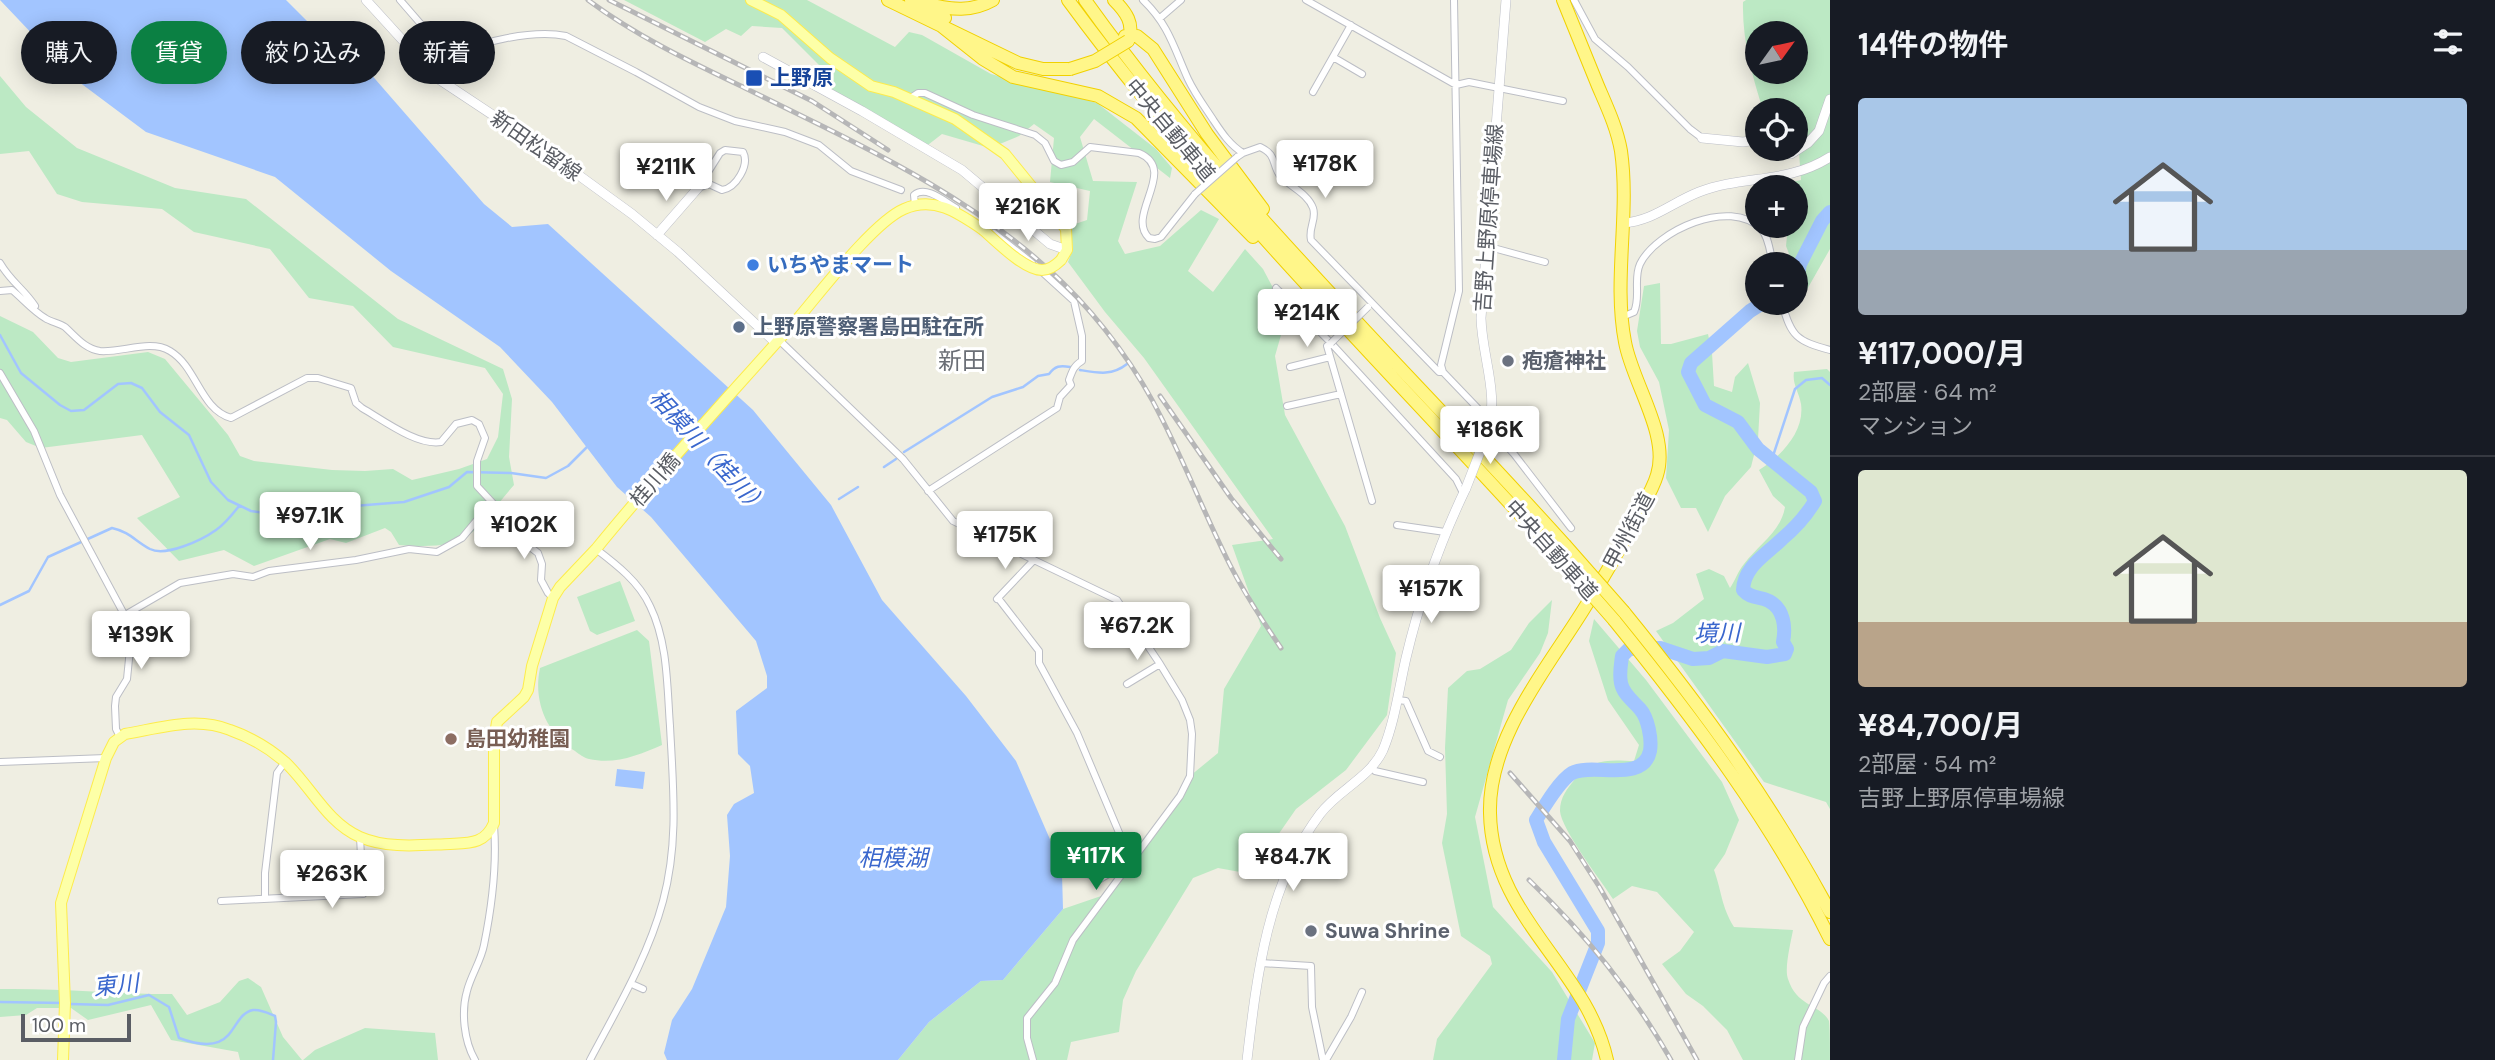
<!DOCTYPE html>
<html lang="ja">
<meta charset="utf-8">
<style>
:root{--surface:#171b24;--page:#20242c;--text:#f1f3f6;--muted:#9ea1a6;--line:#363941;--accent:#0b8043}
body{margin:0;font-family:"DM Sans","Noto Sans JP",sans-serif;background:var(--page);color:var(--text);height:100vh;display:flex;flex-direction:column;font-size:26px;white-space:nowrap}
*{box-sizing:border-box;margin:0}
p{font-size:23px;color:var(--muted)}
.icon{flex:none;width:38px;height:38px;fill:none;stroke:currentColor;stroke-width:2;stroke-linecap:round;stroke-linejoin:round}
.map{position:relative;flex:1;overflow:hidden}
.details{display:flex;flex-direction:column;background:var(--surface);width:665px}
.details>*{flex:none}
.guide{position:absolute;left:21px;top:21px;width:665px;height:63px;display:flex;gap:14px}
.needle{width:46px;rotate:57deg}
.tools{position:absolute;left:1745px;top:21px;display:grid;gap:14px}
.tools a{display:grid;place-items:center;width:63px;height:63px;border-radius:50%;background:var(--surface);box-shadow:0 4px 18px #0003;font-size:35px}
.scale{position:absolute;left:21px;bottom:18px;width:110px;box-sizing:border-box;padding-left:7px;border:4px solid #5a5d64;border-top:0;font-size:19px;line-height:24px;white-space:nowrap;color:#5a5d64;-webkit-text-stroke:5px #fff;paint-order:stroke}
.price{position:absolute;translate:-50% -60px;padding:0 16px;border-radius:7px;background:#fff;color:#222;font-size:23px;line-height:46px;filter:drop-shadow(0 2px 4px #0008)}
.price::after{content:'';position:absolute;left:50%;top:42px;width:21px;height:16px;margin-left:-10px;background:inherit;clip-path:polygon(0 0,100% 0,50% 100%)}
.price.selected{background:var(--accent);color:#fff}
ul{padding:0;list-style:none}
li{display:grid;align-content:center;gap:14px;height:371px;padding:0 28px}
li+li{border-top:2px solid var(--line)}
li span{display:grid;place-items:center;height:217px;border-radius:7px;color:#555}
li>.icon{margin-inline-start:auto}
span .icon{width:126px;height:126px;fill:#fffc;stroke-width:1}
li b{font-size:30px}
h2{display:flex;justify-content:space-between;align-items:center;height:84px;padding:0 28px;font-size:30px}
.pill{padding:0 24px;border-radius:32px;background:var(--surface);box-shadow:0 4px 18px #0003;font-size:24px;line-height:63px}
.pill.selected{background:var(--accent);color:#fff}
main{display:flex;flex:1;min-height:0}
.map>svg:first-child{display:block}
</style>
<main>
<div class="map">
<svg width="1830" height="1060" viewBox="0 0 1830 1060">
<rect width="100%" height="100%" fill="#efeee2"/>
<path fill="#bce9c4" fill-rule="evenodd" d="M624,0H807L895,47L909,32L922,35L991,74L1097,103L1156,149L1172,168L1170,178L1094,119L1080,137L1093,181L1137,182L1118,241L1125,254L1160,246L1201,210L1219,219L1188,271L1213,292L1245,249L1263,269L1287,314L1275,356L1285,415L1345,526L1380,618L1396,653L1387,715L1346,770L1296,809L1251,874L1218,868L1193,878L1136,971L1123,1000L1119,1032L1071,1042L1067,1060H898L929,1022L981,981L1003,980L1063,909L1107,894L1180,796L1190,776L1218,753L1224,689L1261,626L1232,545L1273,539L1144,358L1105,312L1068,262L1073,248L1069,226L1087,220L1090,191L1050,182L1054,138L1034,124L1019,136L990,148L942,134L924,148L810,83L819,65L782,28L752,26L741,36L726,29L705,42Z
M1746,0H1830V249L1805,293L1796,270V264H1793L1786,246L1788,226H1796V187L1773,186L1801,180L1796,110H1763C1752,75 1742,40 1743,2ZM1757,33H1796V72H1757Z
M0,76L26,107L77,148L175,188L246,199L398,319L503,369L512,399L509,457L514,485C470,536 472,550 399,545L391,532L385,528L346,543L330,539L254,566L224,550L179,561L137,518L180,497L142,435L41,448L26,442L7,420L0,418V316L33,332L58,358L71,362L148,352L165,359L228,435L240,456L254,461L332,470L365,471L393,469L412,480L459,469L487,459L498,437L503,394L485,368L393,347L353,306L309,298L270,249L194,232L162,209L82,202L57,194L29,151L0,154Z
M1660,283L1661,344H1671L1708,334L1712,353L1714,386L1732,392L1735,377L1748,363L1760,403L1758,439L1751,467L1725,496L1708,532L1696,508H1681L1666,478L1669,430L1659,382L1640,347L1637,331L1644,286Z
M1827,369L1830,372V809L1826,802L1764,782L1656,631L1673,623L1704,599L1696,574L1709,569L1724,576L1730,588C1735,581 1738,571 1744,564C1758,545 1781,532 1785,507L1773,496L1759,470C1780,457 1805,432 1801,404C1799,392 1792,384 1794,372Z
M620,581L635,621L597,635L590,631L577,597Z
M1552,600L1548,633L1540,653L1508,700L1475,817L1493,907L1552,972L1595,1043L1592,1060H1433L1437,1039L1492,964L1490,956L1461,936L1442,843L1447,814L1445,748L1448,688L1467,671L1480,669L1511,650L1529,623Z
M1594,619L1646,680L1722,782L1739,820L1725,854L1714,870C1722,892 1721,906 1734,927L1793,930C1791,941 1784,969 1788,979C1797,1007 1820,1004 1829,1021C1830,1031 1830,1049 1830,1060H1743L1727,1030L1703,1006L1686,994L1662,964L1680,951L1694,932L1657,892L1632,886L1613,899C1602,882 1561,829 1560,811C1560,797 1567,789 1576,778C1594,758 1609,760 1634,761L1639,745L1608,700L1589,641Z
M637,630L649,641L662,745C639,755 615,765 589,759C584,758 579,754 575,751C546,733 533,701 540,668Z
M248,978L261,987L283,1037L302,1060H240L238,1052L171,1040L151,1005L88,1020L71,1008H37L26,1015L0,1017V989C57,988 115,994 172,994L187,1015L220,1002L239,981Z
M365,1028L435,1033L438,1060H303L315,1050Z"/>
<path fill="#a2c5ff" d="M0,0H286L332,46L342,41L484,204L512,227L548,224L753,410L831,505L882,600L966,696L1016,761L1052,844L1062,874L1063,909L1003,980L981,981L929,1022L898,1060H667L664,1053L672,1020L692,989L726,907L730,856L727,815L734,804L754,793L750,766L738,754L736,711L767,688V676L756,641L651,517L617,487L552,402L500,347L391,271L275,177L146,132L75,79Z
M617,769L645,772L643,789L615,786Z"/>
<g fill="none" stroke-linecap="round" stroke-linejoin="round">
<path stroke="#a2c5ff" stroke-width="2.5" d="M0,335L21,373L60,405L71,411L84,410L118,384L131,383L142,388L160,412L189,435L211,482L228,500L251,511L266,513L404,502L449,487L467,472L511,473L546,478L568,466L589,445
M1080,370C1098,373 1112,376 1127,364
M904,452L992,397L1023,387L1038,376L1049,374C1055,366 1060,365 1070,367
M1772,459L1795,389L1806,380L1822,378L1830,385
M884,467L896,459
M839,499L858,487
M0,605L29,591L48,557L112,528C130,532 135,541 150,549C166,557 202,540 216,530C225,524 232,515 239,506
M0,1002L63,1003
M70,1004L108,1005L149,995L169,1007L179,1038C239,1060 228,1015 253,1010C261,1009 268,1013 275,1016L276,1022L273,1060"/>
<path stroke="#a2c5ff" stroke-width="14" d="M1796,284L1800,264L1822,221L1830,212
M1564,1060L1568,1019L1598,943V931L1544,842L1536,820C1544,807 1559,781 1572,773C1593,762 1643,784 1650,751C1652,739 1648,718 1640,709C1633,701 1623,694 1621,683C1619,674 1621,664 1622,656L1629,649L1660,648L1693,659L1709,658L1723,651L1767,657L1785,654L1787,649L1783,642C1786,627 1784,609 1769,601C1759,596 1751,599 1743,590C1744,566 1766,555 1782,539C1795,528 1806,516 1815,501L1811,492L1758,449L1738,422L1705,405L1688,372L1691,363L1750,311L1761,304L1769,305L1772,303"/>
<g stroke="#bcbec5" stroke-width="8">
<path id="street" d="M400,0L452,60
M1143,0C1169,25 1174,48 1188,79C1195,94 1205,107 1214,121C1222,133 1230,145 1243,153
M1306,0L1456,85L1469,82L1563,101
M1574,0L1595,39L1628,67L1690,129L1702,138
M1160,18L1181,0
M1333,57L1362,74
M437,78C441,73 446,66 451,61C473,40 536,30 566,36L636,72L699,107L735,121L785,132L819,145L851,171L901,190
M1313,92L1351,25
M909,99L918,93H925L973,115L1035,135L1045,143L1054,161L1061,165L1073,162L1090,147L1139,153C1179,170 1125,215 1149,238L1155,239L1161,237L1195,194
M725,150L743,152C750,165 736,188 722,190L709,184L698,188L720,153Z
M1237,157L1243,153L1260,147C1278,155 1271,165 1281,177C1291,187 1308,194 1313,208C1317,219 1308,228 1311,240L1439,372H1443L1441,365L1459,291L1454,0
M915,205L914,195C926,185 944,201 956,208
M994,233L1032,263
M1486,246L1545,262
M0,263C11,282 24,289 35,306
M1276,288L1331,343L1456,479L1463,493
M0,291L12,290C23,299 33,311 45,318C51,322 59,323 65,327C76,337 85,349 100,351C122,353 150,339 170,351C197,367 200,409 231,418L307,378H318L351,388L356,403L362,408C383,420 417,446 441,442L456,424L472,420L479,424L485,438L477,461V486L503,514L513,534L538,553L542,564L541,580L548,593L553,598
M1782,303C1791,337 1797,341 1830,350
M1622,317L1634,312C1641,297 1633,279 1640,264C1656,231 1730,197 1761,229C1769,237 1770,253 1773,264
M779,340L903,459L953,521L1117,600L1160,664L1182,700L1190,720L1192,734L1190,776L1180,796L1073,940L1055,983L1027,1018V1038L1033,1060
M1331,343L1327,346L1372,501
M1290,367L1330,357
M1443,372L1490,421
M0,373L34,431L60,495L132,629L127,679L116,697L115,706L116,729L120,737
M1287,406L1341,394
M1489,427L1514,454L1571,528
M928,491L1057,408L1060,397L1071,385L1069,380C1072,372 1074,365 1082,361V336L1074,301L1040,270
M1397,525L1445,532
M998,598L1039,651V663L1077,733L1131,861L1100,879L1088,874L1079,853
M997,599L1034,560
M125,615L180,583L233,574L253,577L269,571L356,560L409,549L437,552L462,538L477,520L503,514
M1127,684L1160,664
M1398,700L1406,701L1428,751L1440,757
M0,762L106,758
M1372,767L1375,771L1423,782
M265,899V873L277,773L285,762
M221,901L363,894L360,837
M1261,963L1311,966L1312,1007L1323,1060
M634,985L643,989
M475,1060C464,1041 461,1012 467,991C471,975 481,961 484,945C492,906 497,864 494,825
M590,1060C617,1009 648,957 663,901C679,842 673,786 670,726C667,686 668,643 650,606C639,582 617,565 596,549
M1326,1060L1351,1017L1362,992
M1798,1060L1803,1027L1824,983L1830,976"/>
</g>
<g stroke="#bdbfc7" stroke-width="10">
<path id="secondary" d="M366,0L437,78L529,139L632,214L678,252L776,343
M763,57L862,111L962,170L1050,244L1067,250
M1702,138L1743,142L1757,140
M1778,149L1791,154L1808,143L1819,131L1830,99
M1623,223C1653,221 1671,203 1699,192C1743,175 1788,184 1830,157
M657,235L698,188
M1487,434C1500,394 1482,358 1481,318L1506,0
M1247,1060C1257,975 1267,885 1320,814C1338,790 1370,778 1383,750C1395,721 1399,688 1406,658C1420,599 1440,542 1466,488"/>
</g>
<g stroke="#fdec4c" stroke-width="12">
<path id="primary" d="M751,0L781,15L830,58L871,86L894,92L955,119L1005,154L1066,229L1067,250L1061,260
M63,1060L65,1003L61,903L106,758L114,742L125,734C160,728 196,716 230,730C250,737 269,748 285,762C310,785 327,823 360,837C387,849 421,845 450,844C470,843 485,844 494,823V741L497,722L524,697L528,690L532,666L553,598L560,587L596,549C661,469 732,393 800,316C823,289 874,222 904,209C934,196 957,212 982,229"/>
</g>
<g stroke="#f1d100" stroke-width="14">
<path id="highway" d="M888,0L1018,63L1043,69H1070
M911,0L945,18
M1068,0C1214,199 1391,371 1556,554
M1085,0C1226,198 1403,365 1565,545
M1114,0C1126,12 1135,24 1128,41
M1563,0C1575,29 1586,57 1598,86C1607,107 1617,128 1621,151C1630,214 1613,280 1625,342C1632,382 1670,435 1657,475C1653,489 1644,503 1637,516C1620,549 1602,581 1582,612C1545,671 1488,740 1490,813C1492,918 1586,966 1607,1060
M929,4C951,10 972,12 993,0
M939,24L983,59L1013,77L1098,96L1136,118L1253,237
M1125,36H1137L1153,49L1207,134L1263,209
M1624,612C1703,709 1771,802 1830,912
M1614,620C1695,720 1773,823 1830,939"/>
</g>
<use href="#street" stroke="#fff" stroke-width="6"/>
<use href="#secondary" stroke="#fff" stroke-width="9"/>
<use href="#primary" stroke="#fdffa7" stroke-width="10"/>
<use href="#highway" stroke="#fff689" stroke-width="12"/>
<g stroke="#b6b6b7" stroke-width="5">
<path id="rail" d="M588,0C636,36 691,62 745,88C856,143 973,195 1063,283C1102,321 1138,370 1162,419C1186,466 1205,515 1229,563C1244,593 1262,620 1281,648
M609,0L812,101L888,150
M1160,396L1231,498L1281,559
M1510,773L1570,841L1600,888L1697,1060
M1529,880C1587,936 1631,990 1671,1060"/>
</g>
<use href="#rail" stroke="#fff" stroke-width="2.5" stroke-dasharray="8" stroke-linecap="butt"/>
<g stroke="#bcbec5" stroke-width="8" stroke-linecap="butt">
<path id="street-bridge" d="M1195,194L1237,157
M1331,343L1368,307"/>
</g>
<g stroke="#bdbfc7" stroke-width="10" stroke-linecap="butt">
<path id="secondary-bridge" d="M1466,488L1487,434"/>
</g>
<g stroke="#fdec4c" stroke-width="12" stroke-linecap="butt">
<path id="primary-bridge" d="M982,229C995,240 1024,270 1042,270C1050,270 1056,265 1061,260"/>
</g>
<g stroke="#f1d100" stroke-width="14" stroke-linecap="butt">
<path id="highway-bridge" d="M1070,69L1095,61L1128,41
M1565,545L1624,612
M1556,554L1614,620"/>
</g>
<use href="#street-bridge" stroke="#fff" stroke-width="6"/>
<use href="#secondary-bridge" stroke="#fff" stroke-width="9"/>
<use href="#primary-bridge" stroke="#fdffa7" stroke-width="10"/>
<use href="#highway-bridge" stroke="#fff689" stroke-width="12"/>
</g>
<rect fill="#1a4fb4" stroke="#fff" stroke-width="2.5" x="745" y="69" width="18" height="18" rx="3.5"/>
<circle fill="#3f7fe0" stroke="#fff" stroke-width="2.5" cx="753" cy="265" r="7"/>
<circle fill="#5c6f8a" stroke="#fff" stroke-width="2.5" cx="739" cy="327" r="7"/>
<g fill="#6b7280" stroke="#fff" stroke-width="2.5">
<circle cx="1508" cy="361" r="7"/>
<circle cx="1311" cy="931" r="7"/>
</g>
<circle fill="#8d6e63" stroke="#fff" stroke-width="2.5" cx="451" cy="739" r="7"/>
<g text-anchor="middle" stroke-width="6" stroke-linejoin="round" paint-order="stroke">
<g font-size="21" font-weight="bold" fill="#164399" stroke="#fff" text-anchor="start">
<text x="770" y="85">上野原</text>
</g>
<g font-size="21" fill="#5a5d64" stroke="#fff">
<text transform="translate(1170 130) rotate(50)" y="7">中央自動車道</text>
<text transform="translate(536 146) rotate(35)" y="7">新田松留線</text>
<text transform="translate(1489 218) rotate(-86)" y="7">吉野上野原停車場線</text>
<text transform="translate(655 480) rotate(-49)" y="7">桂川橋</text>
<text transform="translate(1629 531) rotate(-62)" y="7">甲州街道</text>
<text transform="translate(1551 550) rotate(48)" y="7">中央自動車道</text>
</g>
<g font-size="21" font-weight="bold" fill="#366cbe" stroke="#fff" text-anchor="start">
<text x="767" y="272">いちやまマート</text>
</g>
<g font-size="21" font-weight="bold" fill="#4e5e75" stroke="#fff" text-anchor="start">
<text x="753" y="334">上野原警察署島田駐在所</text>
</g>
<g font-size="21" font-weight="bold" fill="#5b616d" stroke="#fff" text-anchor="start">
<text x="1522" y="368">疱瘡神社</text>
<text x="1325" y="938">Suwa Shrine</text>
</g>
<g font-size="21" font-weight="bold" fill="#785e54" stroke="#fff" text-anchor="start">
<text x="465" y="746">島田幼稚園</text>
</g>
<g font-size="23" font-style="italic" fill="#3a67cd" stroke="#fff">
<text transform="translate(709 452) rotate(47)" y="8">相模川（桂川）</text>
<text transform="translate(1717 633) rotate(-1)" y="8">境川</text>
<text x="893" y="866">相模湖</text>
<text transform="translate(116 985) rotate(-6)" y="8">東川</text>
</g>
<g font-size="24" fill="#6b6f76" stroke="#fff">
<text x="962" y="369">新田</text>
</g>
</g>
</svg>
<div class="tools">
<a><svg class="needle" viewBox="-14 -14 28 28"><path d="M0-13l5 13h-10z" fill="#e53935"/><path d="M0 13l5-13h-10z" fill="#9ea1a6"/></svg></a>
<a><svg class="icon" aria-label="locate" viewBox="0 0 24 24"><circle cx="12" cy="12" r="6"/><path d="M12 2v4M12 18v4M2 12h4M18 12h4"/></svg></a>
<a>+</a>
<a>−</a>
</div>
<div class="scale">100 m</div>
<b class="price" style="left:1325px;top:200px">¥178K</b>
<b class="price" style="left:666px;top:203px">¥211K</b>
<b class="price" style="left:1028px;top:243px">¥216K</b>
<b class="price" style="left:1307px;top:349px">¥214K</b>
<b class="price" style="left:1490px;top:466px">¥186K</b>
<b class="price" style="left:310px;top:552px">¥97.1K</b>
<b class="price" style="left:524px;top:561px">¥102K</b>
<b class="price" style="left:1005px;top:571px">¥175K</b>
<b class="price" style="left:1431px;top:625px">¥157K</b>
<b class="price" style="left:1137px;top:662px">¥67.2K</b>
<b class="price" style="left:141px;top:671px">¥139K</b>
<b class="price selected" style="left:1096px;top:892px">¥117K</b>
<b class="price" style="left:1293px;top:893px">¥84.7K</b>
<b class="price" style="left:332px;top:910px">¥263K</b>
<div class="guide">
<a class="pill">購入</a>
<a class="pill selected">賃貸</a>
<a class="pill">絞り込み</a>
<a class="pill">新着</a>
</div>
</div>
<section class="details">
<h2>14件の物件<svg class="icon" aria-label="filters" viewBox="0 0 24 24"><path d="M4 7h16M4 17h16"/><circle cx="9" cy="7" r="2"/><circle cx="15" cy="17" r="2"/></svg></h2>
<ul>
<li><span style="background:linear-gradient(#a9c7e8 70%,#9aa5b1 0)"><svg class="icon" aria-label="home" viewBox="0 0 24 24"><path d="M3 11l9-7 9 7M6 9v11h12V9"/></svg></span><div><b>¥117,000/月</b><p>2部屋 · 64 m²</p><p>マンション</p></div></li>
<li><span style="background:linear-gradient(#dfe7d0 70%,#b9a48a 0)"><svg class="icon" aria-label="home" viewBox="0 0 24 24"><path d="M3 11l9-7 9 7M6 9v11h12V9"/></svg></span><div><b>¥84,700/月</b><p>2部屋 · 54 m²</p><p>吉野上野原停車場線</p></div></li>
</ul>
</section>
</main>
